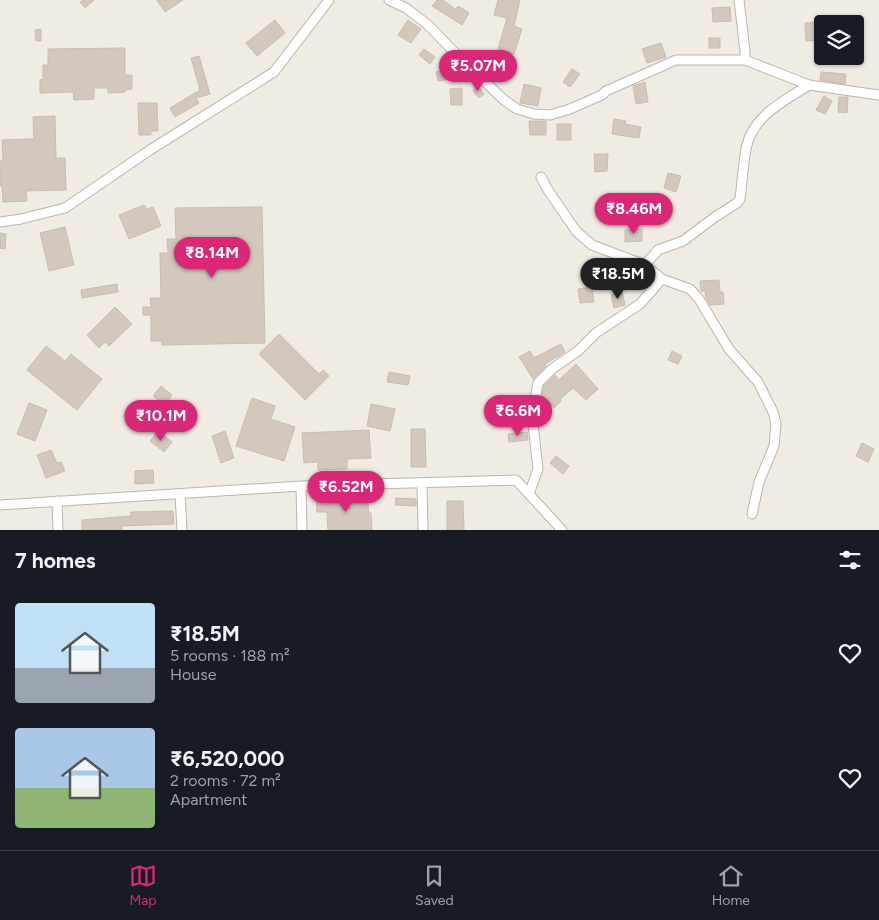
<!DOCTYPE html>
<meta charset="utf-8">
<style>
:root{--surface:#171b24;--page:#242831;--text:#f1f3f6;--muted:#9ea1a6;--line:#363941;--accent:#db2777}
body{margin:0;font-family:Figtree,sans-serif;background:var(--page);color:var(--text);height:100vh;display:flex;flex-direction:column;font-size:19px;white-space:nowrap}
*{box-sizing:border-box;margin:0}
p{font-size:16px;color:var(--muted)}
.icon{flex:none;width:28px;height:28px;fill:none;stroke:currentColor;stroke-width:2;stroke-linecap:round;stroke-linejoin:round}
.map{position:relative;height:530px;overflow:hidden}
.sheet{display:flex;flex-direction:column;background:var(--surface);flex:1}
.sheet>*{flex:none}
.controls{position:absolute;left:814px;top:15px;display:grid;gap:10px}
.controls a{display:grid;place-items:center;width:50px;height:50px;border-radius:5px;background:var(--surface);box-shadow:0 1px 4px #0004;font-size:25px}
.price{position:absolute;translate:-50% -42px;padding:0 11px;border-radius:18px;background:var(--accent);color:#fff;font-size:16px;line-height:32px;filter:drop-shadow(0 1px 2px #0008)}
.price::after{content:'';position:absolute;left:50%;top:30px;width:15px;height:11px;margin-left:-8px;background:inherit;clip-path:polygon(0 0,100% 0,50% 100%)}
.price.current{background:#222;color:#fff}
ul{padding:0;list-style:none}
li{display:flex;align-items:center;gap:15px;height:125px;padding:0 15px}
li span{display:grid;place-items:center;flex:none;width:140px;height:100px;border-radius:5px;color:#555}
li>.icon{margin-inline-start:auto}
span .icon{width:60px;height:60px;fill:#fffc;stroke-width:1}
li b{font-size:21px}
h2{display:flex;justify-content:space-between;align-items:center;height:60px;padding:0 15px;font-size:21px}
.tabs{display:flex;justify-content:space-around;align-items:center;height:70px;border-top:1px solid var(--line);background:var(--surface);font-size:14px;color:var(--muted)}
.tabs a{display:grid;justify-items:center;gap:2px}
.tabs .current{color:var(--accent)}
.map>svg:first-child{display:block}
</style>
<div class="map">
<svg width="879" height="530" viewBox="0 0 879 530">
<rect width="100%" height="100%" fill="#f0ebe3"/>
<path fill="#d4c8bd" stroke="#cbbcae" d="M83,0H94L85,8L80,2Z
M157,0H183L165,12Z
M437,0H443L455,9L458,6L469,13L462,25L432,6Z
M498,0H520L514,26L522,29L514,54L498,49L507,18L494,15Z
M730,7L731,21L713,22L712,8Z
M275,20L285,33L257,56L246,43Z
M408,20L421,29L411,43L398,35Z
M822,22V40L806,41L805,23Z
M41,29V41H36L35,30Z
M709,38H720V48H709Z
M661,43L666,57L647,63L642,49Z
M125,48V75H132V89L125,90V92L108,93V88H94V99L74,100L73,92L40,93V80L43,79V65H48V49Z
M424,49L435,57L430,64L419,55Z
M199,56L210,94L196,98L199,103L175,117L170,108L200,90L191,58Z
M459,68L461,77L438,81L436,72Z
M572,69L580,74L570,87L563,82Z
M821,72L846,74L845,84L820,80Z
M645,82L648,102L636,104L633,86Z
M524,84L541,88L538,106L520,103Z
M478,86L484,94L479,98L473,91Z
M462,88V105H451L450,89Z
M824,96L832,101L825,114L816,110Z
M839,97H848L847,113L838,112Z
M138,103H157L158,131H151V135H139Z
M55,116L56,158H65L66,190L26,191L27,201L3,202L2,186H0V161H3L2,140L34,139L33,117Z
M614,119L626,121L625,124L641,127L639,138L612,134Z
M529,121H546V135H530Z
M557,124H571V140H557Z
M594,154H608L607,171L595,172Z
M668,173L681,176L676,192L664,188Z
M144,205L147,209L153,207L161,226L129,239L119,215Z
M262,207L265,343L162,345V341H151V315H143V307H151L150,298H161L160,253H168L167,239H176L175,208Z
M65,227L74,265L49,271L40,233Z
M642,229V241L625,242V230Z
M0,233L6,234L5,249L0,248Z
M719,280L720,292H723L724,304L710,305L706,298L705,291H701L700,281Z
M117,284L118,292L82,298L81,290Z
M592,287L594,302L580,303L578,289Z
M622,292L625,305L614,308L611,295Z
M115,307L132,324L109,346L105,342L99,348L87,335Z
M279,334L319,374L323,370L329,376L305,400L260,355V353Z
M561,344L565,352L545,364L546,366L533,379L519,357L530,351L534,358Z
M46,346L65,361L71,354L102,379L77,410L27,370Z
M672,351L682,356L678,364L668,360Z
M576,364L598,389L586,400L573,388L560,399L561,401L554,408L542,395L544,386L555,375L559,380Z
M389,372L410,376L408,385L387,382Z
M161,386L172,395L165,405L153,396Z
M252,398L275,406L271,419L295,427L284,461L236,446Z
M29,403L47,410L35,441L17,434Z
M371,404L395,409L390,431L367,426Z
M411,429H425L426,467H411Z
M369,430L371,458L347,459V469L318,470V462L304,463L302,433Z
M158,431L172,442L164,452L150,441Z
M225,431L234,458L221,463L212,436Z
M527,432L528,440L509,442L508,434Z
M862,443L874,449L868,462L856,456Z
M51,450L57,463L61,462L65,471L46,478L37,455Z
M556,456L569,466L563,474L550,463Z
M153,470L154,483L135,484V471Z
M367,496L369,513H371L372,530H328L327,512H317L316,499Z
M396,498L416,499V506L395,505Z
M447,501H463L464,530H447Z
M173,511L174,524L122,526V530H82V520L131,516V512Z"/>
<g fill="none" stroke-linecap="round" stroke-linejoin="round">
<g stroke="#beb4aa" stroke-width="11">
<path id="minor" d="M389,0L406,8L427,24L459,57L504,100L517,109L534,114L550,115L570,109L602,95L606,91L676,60H745L809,85L879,95
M739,0L745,51V60
M541,177L548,190L576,231L592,245L645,265L662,279L690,289L699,299L729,349L758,382L773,412L776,423L774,446L759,482L752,514
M0,222L21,219L65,208L150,150L274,72L329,0
M645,265L658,250L683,241L715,217L737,203L740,199C742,183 743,165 746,149C752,116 784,101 809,85
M422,483L423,530
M301,486L516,480L562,530
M180,494L182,530
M529,494L538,469L532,415L538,383L552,369L578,351L596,333L640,304L662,279
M57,501L58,530
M0,505L301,486L302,530"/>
</g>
<use href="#minor" stroke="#fff" stroke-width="9"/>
</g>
</svg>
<div class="controls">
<a><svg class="icon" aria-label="layers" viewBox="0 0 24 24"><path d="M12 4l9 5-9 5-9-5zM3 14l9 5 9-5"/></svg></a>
</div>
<b class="price" style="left:478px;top:92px">₹5.07M</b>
<b class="price" style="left:634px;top:235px">₹8.46M</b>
<b class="price" style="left:212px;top:279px">₹8.14M</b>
<b class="price current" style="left:618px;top:300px">₹18.5M</b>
<b class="price" style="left:518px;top:437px">₹6.6M</b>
<b class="price" style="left:161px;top:442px">₹10.1M</b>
<b class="price" style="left:346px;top:513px">₹6.52M</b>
</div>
<section class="sheet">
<h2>7 homes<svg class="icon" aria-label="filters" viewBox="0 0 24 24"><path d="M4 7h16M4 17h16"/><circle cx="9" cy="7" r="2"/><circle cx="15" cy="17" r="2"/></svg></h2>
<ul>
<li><span style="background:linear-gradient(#bfe0f5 65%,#9aa5b1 0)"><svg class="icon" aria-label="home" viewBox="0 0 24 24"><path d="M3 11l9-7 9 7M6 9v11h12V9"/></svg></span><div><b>₹18.5M</b><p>5 rooms · 188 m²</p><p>House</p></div><svg class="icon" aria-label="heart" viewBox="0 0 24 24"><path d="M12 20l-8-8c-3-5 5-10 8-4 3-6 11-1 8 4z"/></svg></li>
<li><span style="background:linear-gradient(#a9c7e8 60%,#8fb573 0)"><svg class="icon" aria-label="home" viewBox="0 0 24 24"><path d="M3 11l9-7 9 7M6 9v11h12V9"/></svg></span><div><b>₹6,520,000</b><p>2 rooms · 72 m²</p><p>Apartment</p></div><svg class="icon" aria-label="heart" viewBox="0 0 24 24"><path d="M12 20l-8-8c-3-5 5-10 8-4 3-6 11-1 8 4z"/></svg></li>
</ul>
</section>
<nav class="tabs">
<a class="current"><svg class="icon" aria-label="map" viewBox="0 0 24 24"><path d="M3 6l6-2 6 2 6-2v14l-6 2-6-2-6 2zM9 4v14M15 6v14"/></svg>Map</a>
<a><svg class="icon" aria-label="saved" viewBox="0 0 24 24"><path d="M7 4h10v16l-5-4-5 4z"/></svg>Saved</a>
<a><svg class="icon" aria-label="home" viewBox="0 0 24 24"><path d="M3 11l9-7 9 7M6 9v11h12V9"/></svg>Home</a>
</nav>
